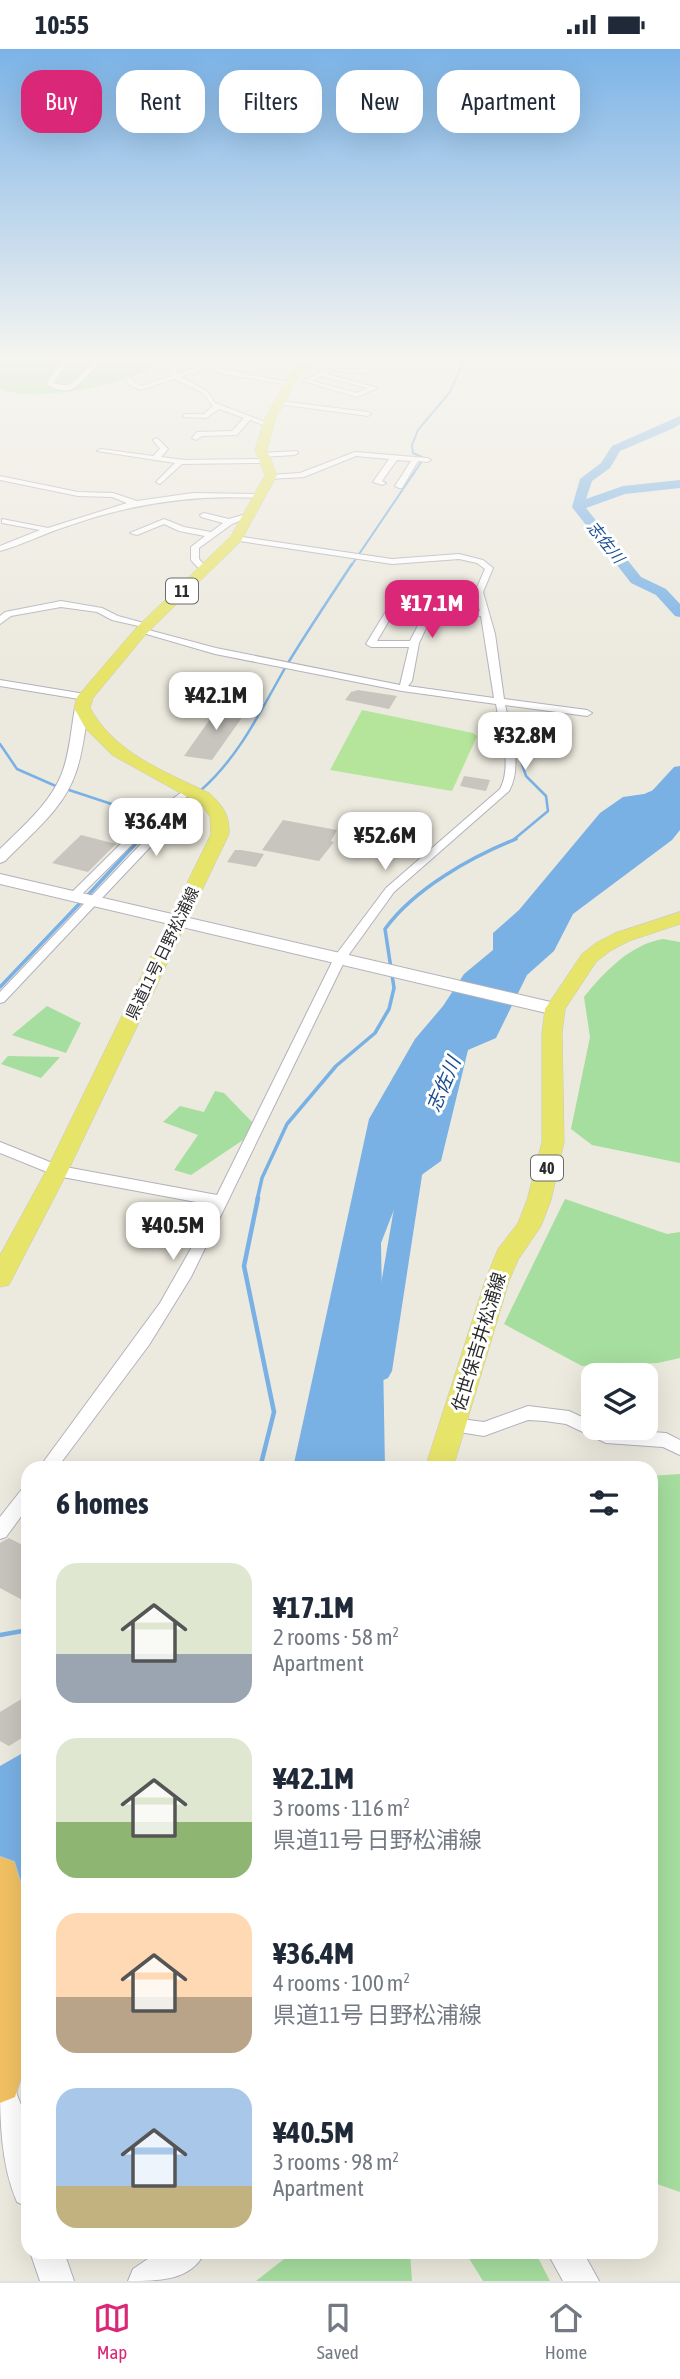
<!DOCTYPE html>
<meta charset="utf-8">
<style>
:root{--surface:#fff;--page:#f2f2f3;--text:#1f2937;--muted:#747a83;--line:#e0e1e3;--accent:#db2777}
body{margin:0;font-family:"Asap Condensed","Noto Sans JP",sans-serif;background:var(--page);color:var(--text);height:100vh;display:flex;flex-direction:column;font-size:26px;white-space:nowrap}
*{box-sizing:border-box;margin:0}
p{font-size:23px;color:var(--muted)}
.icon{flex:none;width:38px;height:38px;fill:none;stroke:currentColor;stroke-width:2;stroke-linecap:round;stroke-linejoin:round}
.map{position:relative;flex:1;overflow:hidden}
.drawer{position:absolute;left:21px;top:1412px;width:637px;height:798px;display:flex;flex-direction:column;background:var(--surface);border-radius:21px;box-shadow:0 7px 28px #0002}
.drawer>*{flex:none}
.hud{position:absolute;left:21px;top:21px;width:639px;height:63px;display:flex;gap:14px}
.tools{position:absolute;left:581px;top:1314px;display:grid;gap:14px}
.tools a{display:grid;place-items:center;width:77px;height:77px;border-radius:14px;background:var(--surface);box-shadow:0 7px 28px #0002;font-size:35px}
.price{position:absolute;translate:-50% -60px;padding:0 16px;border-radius:14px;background:#fff;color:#222;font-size:23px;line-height:46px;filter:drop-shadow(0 2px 4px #0008)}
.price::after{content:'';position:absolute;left:50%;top:42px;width:21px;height:16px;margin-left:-10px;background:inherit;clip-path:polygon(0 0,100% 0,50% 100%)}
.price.current{background:var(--accent);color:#fff}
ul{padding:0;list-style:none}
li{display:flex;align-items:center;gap:21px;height:175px;padding:0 35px}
li span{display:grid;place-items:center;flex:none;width:196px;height:140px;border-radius:21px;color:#555}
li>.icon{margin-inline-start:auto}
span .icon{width:84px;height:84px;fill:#fffc;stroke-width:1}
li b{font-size:30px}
h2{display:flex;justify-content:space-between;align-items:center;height:84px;padding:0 35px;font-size:30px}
.pill{padding:0 24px;border-radius:21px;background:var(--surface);box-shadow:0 7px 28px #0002;font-size:24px;line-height:63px}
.pill.current{background:var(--accent);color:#fff}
.status{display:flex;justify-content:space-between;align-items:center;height:49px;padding:0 35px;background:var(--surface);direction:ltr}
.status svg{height:19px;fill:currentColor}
.menu{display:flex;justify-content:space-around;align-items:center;height:98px;border-top:2px solid var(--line);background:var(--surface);font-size:19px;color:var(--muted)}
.menu a{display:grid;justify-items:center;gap:4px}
.menu .current{color:var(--accent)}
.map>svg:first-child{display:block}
</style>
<div class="status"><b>10:55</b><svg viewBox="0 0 49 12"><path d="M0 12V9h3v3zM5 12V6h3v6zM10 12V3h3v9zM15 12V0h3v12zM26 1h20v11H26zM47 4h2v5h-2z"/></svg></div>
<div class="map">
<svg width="680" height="2232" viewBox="0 0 680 2232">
<rect width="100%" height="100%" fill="#ece9de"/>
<path fill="#a6de9f" d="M0,306H48L49,310L59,312L153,318C121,337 34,354 0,340Z
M663,890L680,893V1114L592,1096L571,1080L590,988L584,948C604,923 631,895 663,890Z
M47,957L81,974L66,1004L12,986Z
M8,1007L60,1008L41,1029L1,1015Z
M215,1042L224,1044L253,1074L243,1091L191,1126L174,1121L198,1086L163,1073L180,1057L204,1063Z
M565,1150L667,1185L680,1183V1309L658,1314L582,1317L504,1275Z
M680,1425V2143L651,2133V1427Z
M293,2203H410L412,2232H256Z
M465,2203H535L550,2232H483Z"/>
<path fill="#b5e49b" d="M362,661L473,684L477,687L452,742L330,721Z"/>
<path fill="#79b1e5" d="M680,730V781L672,791L573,865L554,902L527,926L496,989L468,1001L441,1112L402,1140L381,1194L385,1419H293L369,1070L415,990L443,957L464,925L493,901V884L519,861L600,764L623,748L644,745Z
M28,1701V1868L0,1885V1717Z"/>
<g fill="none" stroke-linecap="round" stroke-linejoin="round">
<path stroke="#79b1e5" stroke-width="2" d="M351,517L424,409L413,404L412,396L418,381L450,343L466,306"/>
<path stroke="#79b1e5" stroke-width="2.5" d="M0,695L17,720L58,738
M66,740L151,768
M200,742C239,708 260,663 285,619C306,584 329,550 352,515
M139,792L152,778L193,747
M512,792L548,762L546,747L526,727L518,703"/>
<path stroke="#79b1e5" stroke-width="3.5" d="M87,847L140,790
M0,938L82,852
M257,1151L262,1129L287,1075L336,1017L375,984L389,960L394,939L385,880C414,840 471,808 516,790"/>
<path stroke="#79b1e5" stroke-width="4.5" d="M258,1149L244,1217L274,1363L260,1419
M0,1586L28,1581"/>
<path fill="#79b1e5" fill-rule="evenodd" d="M680,367V375L674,379L620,402L610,419L592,432L586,450L623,437L680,431V439L625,445L586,459L641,528L666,540L680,555V568L675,567L656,546L631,534L572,458L580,430L601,414L612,397Z
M680,717V732L653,762H641L638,758L641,754L674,718Z
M414,1099L422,1101L425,1107L392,1322L388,1329L379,1333L370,1329L366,1322L403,1107L406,1101Z"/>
</g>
<path fill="#c7c5bd" d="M358,641L397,647L389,660L345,651L351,643Z
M220,656L248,660L212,711L184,707Z
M464,727L490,731L486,742L475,740L460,737Z
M283,771L337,781L331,792L334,793L319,812L262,801Z
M81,786L116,795L88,823L52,814Z
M235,801H241L264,805L256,818L227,813Z
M9,1489L28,1499V1554L0,1539V1494Z
M28,1646V1685L9,1697L0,1692V1663Z"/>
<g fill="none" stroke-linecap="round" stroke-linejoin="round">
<g stroke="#b2b1bd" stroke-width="2">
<path id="street" d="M61,306H67V314L53,334C77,342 75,327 91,316C99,310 113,306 123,306C114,312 101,314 93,321C76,336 73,350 46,335L61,314Z
M180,306H186L176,322L177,325L211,314L221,320L293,334L290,336L219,324L210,318L181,328L207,342L215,354L273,376L269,378L250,371L237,386L202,387L196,391L192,389L197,383L232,382L244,369L219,360L206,369L183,368L185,365H204L213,357L203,344L174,330L141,341L129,336L126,329L131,328L134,334L141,337L171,327L170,322Z
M400,306H408L365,324L330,322L327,325L378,339L357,348L303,332L325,321L364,320ZM321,327L368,339L357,344L312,332Z
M280,352L368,363L371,365L368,367L278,355Z
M157,389L168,400L161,408L185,411L264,410L268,412L264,414L182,415L160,435L156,433L175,414L97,402L101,400L153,407L160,400L153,391Z
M297,402L298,404L294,406L262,408L258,406L262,404Z
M355,403L427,409L431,411L427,413L418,412L402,439H399L395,437L411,412L397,411L382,432L386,434L382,436L373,433L389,410L356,407L304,428L270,430L266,428L270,426L300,424Z
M0,427L78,443L113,444L137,452L193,444L260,445L264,447L260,449C192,445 129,455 65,478C43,485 22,496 0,502V497L40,481L2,474V470L48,479L127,454L112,448L78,447L0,431Z
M204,464L229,470L249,464L253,466L232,475L199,499V510L208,520L207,522H201L191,511V498L205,487L179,482L164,475L137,486L130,484L164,470L184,478L211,483L223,474L201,468L200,466Z
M236,487L392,510L459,505L483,511L493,519L483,543L495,585L504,650L587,661L592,664L587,667L505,656C511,682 523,717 509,742L394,843L345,911L191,1228L149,1296L57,1419H39L160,1254L197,1189L212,1156L57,1127L0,1104V1093L60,1117L217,1146L335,907L386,839L500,740C513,716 500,680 496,655L402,642L215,605L136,582L141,579L216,599L400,636L409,598H371L366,595L388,559L415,554L480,562L475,543L485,520L477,514L459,510L392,515L233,491L232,489ZM415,560L426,561L410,592H377L394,563ZM434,562L481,567L494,649L408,637L412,632L419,594Z
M61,552L102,559L118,567L151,576L147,579L112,571L97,563L61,558L11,567L0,575V567L5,563Z
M0,631L85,645L90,648L85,651L0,637Z
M189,738L194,741L193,743L158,770L78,849H70V845L150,766Z
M205,747L209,748V752L187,763L169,778L4,953L0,954V943L161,774L179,759Z
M528,1357L569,1362L593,1373V1379L666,1384L680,1391V1406L663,1398L606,1394L566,1375L545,1372L528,1371L484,1387L447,1381L445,1376L447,1371L453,1369L484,1373Z
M28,1438V1458L6,1488L0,1490V1468L22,1440Z"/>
</g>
<g stroke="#b2b1bd" stroke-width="2">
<path id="secondary" d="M82,655L89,659C85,680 83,703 76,723C64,760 31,785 5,812L0,814V800C23,777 50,755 62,724C70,703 71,680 75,659Z
M0,825L555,954L564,960L555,966L0,835Z
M0,2025L11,2030L28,2074V2158L17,2153C0,2113 0,2068 0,2025Z
M30,2203H64L74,2232H40Z
M158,2203H205C191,2232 159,2232 128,2232L133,2220Z
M547,2203H583L599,2232H563Z"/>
</g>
<g stroke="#c8c8c8" stroke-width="1">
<path id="primary" d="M316,306H329L300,325L276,369L267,401L277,426L241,492L146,585L93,649L90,659C116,705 164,722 209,744C223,756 230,767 229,785L68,1122L9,1236L0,1238V1206L46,1122L211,785L210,768L202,756L112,706L86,680L74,659L77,648L136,579L231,487L265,426L255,401L265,369L292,321Z
M680,863V875L629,892L610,902L596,913L565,960L562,984L564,1093L551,1151L541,1177L518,1211L509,1232L453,1419H425L485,1232L498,1200L518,1174L527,1151L542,1093V984L545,960L582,905L596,894L615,884Z"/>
</g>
<g stroke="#c8c8c8" stroke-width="2">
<path id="highway" d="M0,1808L14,1813L28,1859V2006L15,2048L0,2054Z"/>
</g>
<use href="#street" fill="#fff" fill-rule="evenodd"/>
<use href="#secondary" fill="#fff" fill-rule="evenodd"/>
<use href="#primary" fill="#e6e469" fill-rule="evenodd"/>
<use href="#highway" fill="#f2c163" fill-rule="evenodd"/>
</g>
<linearGradient id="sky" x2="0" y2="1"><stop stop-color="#7bb3e7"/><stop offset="0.5" stop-color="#f6f5f0"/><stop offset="1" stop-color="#f6f5f0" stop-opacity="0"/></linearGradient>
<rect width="680" height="618" fill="url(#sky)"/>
<g text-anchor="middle" stroke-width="6" stroke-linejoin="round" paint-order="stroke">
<g font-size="16" font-style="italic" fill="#184d92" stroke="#fff">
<text transform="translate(606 493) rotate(51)" y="6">志佐川</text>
</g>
<g fill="#fff" stroke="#6b6b6b" stroke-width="2">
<rect x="166" y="529.5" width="32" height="25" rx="5"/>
<rect x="531" y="1106.5" width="32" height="25" rx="5"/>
</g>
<g font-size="16" font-weight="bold" fill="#2b2b2b">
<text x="182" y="548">11</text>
<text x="547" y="1125">40</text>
</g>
<g font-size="16" fill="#2b2b2b" stroke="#fff">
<text transform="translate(162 904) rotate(-64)" y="6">県道11号 日野松浦線</text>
</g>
<g font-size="18" fill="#2b2b2b" stroke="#fff">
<text transform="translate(479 1293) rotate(-73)" y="6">佐世保吉井松浦線</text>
</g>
<g font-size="19" font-style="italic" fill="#184d92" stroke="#fff">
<text transform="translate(443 1035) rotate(-67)" y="7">志佐川</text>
</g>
</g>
</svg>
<div class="tools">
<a><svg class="icon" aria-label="layers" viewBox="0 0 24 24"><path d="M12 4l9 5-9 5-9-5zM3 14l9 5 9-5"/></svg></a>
</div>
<b class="price current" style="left:432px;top:591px">¥17.1M</b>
<b class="price" style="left:216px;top:683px">¥42.1M</b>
<b class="price" style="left:525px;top:723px">¥32.8M</b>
<b class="price" style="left:156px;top:809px">¥36.4M</b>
<b class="price" style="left:385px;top:823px">¥52.6M</b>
<b class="price" style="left:173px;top:1213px">¥40.5M</b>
<div class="hud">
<a class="pill current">Buy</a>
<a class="pill">Rent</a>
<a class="pill">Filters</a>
<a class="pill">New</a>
<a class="pill">Apartment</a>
</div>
<section class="drawer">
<h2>6 homes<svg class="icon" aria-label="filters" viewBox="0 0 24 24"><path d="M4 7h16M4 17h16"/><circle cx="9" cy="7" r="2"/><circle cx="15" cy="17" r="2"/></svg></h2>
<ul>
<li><span style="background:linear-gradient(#dfe7d0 65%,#9aa5b1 0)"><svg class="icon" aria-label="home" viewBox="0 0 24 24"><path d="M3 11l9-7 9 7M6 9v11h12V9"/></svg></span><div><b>¥17.1M</b><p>2 rooms · 58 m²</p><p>Apartment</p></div></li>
<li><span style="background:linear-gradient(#dfe7d0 60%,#8fb573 0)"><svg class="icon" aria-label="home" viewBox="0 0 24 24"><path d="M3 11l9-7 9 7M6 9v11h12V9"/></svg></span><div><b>¥42.1M</b><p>3 rooms · 116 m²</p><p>県道11号 日野松浦線</p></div></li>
<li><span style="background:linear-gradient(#ffd9b3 60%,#b9a48a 0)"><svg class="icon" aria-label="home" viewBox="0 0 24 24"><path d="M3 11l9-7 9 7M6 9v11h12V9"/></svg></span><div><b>¥36.4M</b><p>4 rooms · 100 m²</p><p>県道11号 日野松浦線</p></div></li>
<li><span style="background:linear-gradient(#a9c7e8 70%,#c2b280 0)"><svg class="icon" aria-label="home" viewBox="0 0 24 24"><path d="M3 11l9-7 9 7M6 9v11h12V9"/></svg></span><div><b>¥40.5M</b><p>3 rooms · 98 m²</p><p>Apartment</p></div></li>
</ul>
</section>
</div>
<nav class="menu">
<a class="current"><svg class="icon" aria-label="map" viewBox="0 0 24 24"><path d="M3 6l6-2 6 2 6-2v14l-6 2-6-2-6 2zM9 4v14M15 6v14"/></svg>Map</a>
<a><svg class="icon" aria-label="saved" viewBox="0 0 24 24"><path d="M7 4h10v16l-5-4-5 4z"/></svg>Saved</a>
<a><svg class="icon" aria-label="home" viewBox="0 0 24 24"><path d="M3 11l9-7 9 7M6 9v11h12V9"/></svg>Home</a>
</nav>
